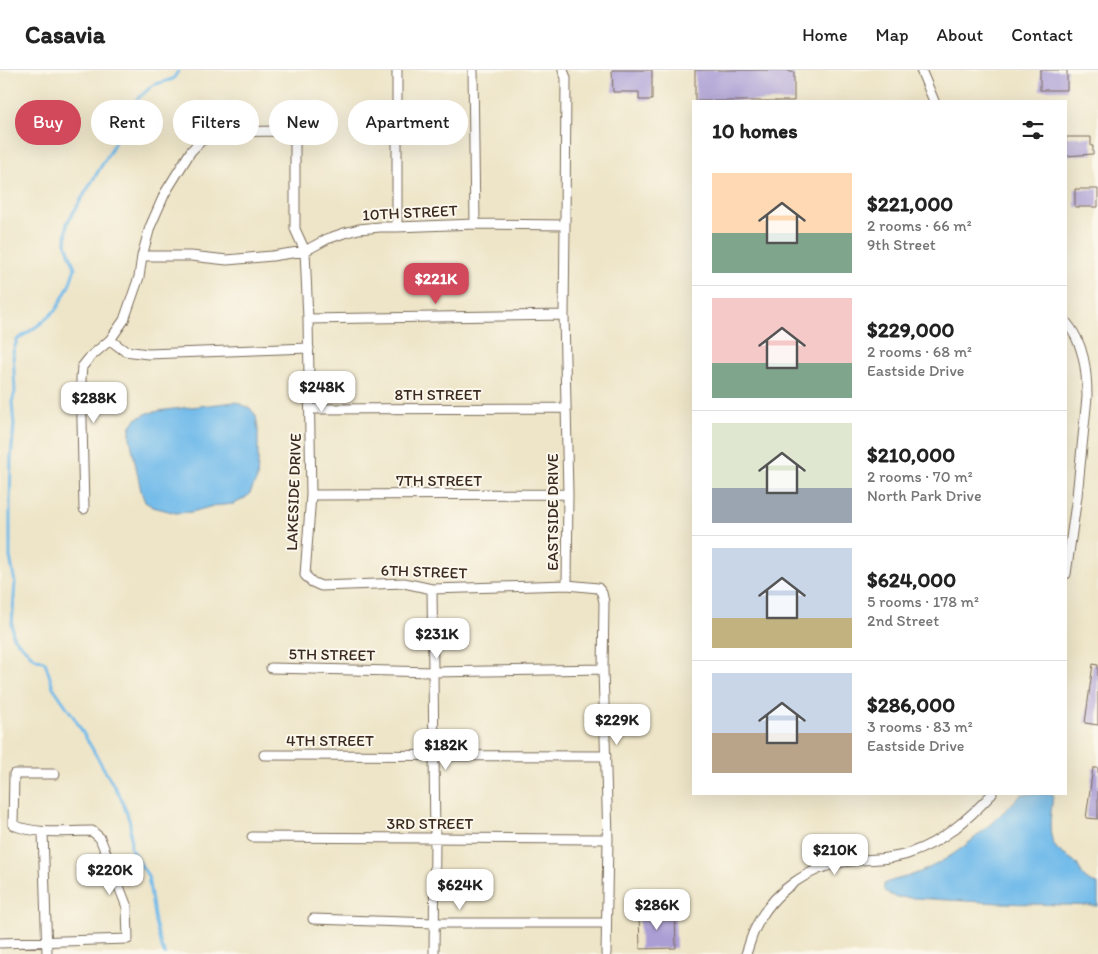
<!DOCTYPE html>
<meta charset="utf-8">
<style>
:root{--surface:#fff;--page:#f6f6f6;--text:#222;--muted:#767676;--line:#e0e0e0;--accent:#d1495b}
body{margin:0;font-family:Itim,sans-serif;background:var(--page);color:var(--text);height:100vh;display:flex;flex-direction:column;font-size:19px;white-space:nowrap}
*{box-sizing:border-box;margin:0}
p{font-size:16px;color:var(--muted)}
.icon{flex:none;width:28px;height:28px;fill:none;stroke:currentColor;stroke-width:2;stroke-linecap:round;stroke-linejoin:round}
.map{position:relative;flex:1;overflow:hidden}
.panel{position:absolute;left:692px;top:30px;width:375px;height:695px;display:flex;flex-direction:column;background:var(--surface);border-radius:0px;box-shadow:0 5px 20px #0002}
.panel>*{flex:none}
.banner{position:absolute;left:15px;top:30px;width:475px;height:45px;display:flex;gap:10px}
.price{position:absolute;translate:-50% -42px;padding:0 11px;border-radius:10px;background:#fff;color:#222;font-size:16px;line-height:32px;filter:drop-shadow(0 1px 2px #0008)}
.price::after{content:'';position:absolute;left:50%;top:30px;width:15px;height:11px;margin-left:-8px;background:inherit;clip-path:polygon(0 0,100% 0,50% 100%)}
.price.on{background:var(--accent);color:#fff}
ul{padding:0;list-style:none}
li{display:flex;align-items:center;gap:15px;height:125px;padding:0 20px}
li+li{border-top:1px solid var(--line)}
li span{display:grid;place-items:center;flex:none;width:140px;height:100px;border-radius:0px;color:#555}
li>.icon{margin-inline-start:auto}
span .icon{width:60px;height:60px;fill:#fffc;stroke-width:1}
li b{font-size:21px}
h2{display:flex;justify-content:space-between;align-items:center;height:60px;padding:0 20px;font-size:21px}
.chip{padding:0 18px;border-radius:22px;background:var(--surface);box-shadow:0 5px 20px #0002;font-size:18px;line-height:45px}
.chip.on{background:var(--accent);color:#fff}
header{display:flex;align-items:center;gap:30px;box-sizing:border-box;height:70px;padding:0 25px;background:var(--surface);border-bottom:1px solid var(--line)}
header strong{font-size:24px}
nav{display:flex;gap:28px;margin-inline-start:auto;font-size:18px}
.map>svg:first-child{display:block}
</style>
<header>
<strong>Casavia</strong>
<nav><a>Home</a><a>Map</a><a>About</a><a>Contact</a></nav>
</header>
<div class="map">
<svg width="1098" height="884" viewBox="0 0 1098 884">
<rect width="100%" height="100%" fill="#fbf7ec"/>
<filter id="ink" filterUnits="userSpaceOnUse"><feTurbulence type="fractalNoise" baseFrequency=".02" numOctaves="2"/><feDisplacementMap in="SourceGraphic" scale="10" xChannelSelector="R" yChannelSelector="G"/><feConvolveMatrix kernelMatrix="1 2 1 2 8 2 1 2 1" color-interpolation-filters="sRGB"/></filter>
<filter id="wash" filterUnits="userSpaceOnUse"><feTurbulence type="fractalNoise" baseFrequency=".0096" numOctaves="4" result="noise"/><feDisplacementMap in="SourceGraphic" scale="20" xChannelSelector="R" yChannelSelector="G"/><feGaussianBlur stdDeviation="1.12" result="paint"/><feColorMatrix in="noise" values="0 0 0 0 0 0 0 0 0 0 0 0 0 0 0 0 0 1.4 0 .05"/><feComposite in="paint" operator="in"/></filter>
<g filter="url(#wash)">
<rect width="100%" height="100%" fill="#eee5c8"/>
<path fill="#72bbea" stroke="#567284" d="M235,332L250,338L256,346L258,359V392L257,409L249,425L242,430L234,434L213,436L192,442L176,443L153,437L145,432L141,421L130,368V357L136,349L148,343L165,340Z
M1022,724H1053C1052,741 1045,766 1058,780C1064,786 1072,788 1077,794C1079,797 1080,801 1082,804C1085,810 1092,813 1098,814V836L999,833L897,827C890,825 880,822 885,813C895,809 905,808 915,804C958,788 990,755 1022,724Z"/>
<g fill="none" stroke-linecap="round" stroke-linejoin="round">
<path stroke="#72bbea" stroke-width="3" d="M165,884L161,876L155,852L148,806L131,779L130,752L121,728L75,649L53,617L45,592L33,587L13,567L12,555L15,513L10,487V434L11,387L14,355L12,332L15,322L13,282L17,270L40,254L56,240L69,216L75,198L66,174L67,153L111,80L133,33L153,15L173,9L179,0"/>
</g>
<g id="blocks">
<path fill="#ab9ed5" d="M612,0H652V30H639V22H613Z
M695,0H789V2H794V31H695Z
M1040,0H1067V20H1040Z
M1066,67H1091V76H1093V84L1066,86Z
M1075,119H1098V137H1075Z
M1093,594L1098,595V655L1085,653Z
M1093,698H1098V749L1086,748Z
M639,843H675L676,878L640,879Z"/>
</g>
</g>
<g filter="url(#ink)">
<use href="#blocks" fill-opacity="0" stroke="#7a6b5a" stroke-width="1"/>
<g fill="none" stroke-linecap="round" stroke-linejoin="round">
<g stroke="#7a6b5a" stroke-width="11">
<path id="street" d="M397,0V157
M473,0L475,154
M563,0L566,8L565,155L564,245L568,424L567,515
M921,0L934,31
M142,186H191L227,190L272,186L305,181L327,169L344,163L359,159L380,157H397L475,154L565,155
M308,249L564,245
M1066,252C1084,273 1087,301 1087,327L1077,426L1066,504
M110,270L125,281L148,284L309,278
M310,339L566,338
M311,425L568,424
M84,439L81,308L82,297L90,287L110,270L124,250L139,207L142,186L150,157L165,123L191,81L202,70L224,62L280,61L289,65L295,73V159L305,181L308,249L311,425L305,505L312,512L321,516L404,513L432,519L567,515L598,518L602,523L604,532L603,599L608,769L606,884
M432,519L435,769L434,884
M271,598L433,602L603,599
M264,685L606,686
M43,762L47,884
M252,767L608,769
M313,849L434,853H606
M0,873L128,869L127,837L100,768L92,761C66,761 38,765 13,755L14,704H55
M746,884C749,876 751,867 755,859C772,821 810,796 850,791C870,789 891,790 910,783C944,771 968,749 992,724"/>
</g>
<use href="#street" stroke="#fff" stroke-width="9"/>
</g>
</g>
<g text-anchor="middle" stroke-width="4" stroke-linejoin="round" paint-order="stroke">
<g font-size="16" fill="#3b2a1e" stroke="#fbf7ec">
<text transform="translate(410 142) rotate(-3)" y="6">10TH STREET</text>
<text x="438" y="330">8TH STREET</text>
<text x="439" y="416">7TH STREET</text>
<text transform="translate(293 422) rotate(-88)" y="6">LAKESIDE DRIVE</text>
<text transform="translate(552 442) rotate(-90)" y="6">EASTSIDE DRIVE</text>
<text transform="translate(424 501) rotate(2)" y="6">6TH STREET</text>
<text transform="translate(332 584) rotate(1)" y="6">5TH STREET</text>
<text x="330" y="676">4TH STREET</text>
<text x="430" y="759">3RD STREET</text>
</g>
</g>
</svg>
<b class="price on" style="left:436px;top:235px">$221K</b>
<b class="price" style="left:322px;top:343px">$248K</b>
<b class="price" style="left:94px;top:354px">$288K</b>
<b class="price" style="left:437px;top:590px">$231K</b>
<b class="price" style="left:617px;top:676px">$229K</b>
<b class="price" style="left:446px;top:701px">$182K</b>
<b class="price" style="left:835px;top:806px">$210K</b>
<b class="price" style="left:110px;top:826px">$220K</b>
<b class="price" style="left:460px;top:841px">$624K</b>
<b class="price" style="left:657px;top:861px">$286K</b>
<div class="banner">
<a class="chip on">Buy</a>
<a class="chip">Rent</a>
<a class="chip">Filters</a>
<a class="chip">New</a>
<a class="chip">Apartment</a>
</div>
<section class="panel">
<h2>10 homes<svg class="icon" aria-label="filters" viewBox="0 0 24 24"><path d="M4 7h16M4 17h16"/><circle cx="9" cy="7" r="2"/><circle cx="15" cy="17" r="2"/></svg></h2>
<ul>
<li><span style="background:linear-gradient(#ffd9b3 60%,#7fa58c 0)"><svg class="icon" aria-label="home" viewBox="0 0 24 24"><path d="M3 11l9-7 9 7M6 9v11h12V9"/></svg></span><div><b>$221,000</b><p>2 rooms · 66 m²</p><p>9th Street</p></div></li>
<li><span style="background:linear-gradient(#f6c9c9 65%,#7fa58c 0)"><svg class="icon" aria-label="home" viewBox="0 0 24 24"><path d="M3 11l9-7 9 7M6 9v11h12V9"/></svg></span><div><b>$229,000</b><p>2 rooms · 68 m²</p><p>Eastside Drive</p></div></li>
<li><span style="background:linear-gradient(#dfe7d0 65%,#9aa5b1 0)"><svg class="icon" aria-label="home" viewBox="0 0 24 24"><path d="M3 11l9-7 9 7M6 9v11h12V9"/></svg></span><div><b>$210,000</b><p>2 rooms · 70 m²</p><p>North Park Drive</p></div></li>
<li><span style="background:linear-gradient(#c9d6e8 70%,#c2b280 0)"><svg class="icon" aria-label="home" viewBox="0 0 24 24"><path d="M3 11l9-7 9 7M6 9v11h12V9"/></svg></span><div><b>$624,000</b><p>5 rooms · 178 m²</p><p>2nd Street</p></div></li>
<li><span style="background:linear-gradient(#c9d6e8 60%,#b9a48a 0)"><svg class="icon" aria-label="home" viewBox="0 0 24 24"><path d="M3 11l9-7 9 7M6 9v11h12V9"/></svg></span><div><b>$286,000</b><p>3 rooms · 83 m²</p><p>Eastside Drive</p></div></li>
</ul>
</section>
</div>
